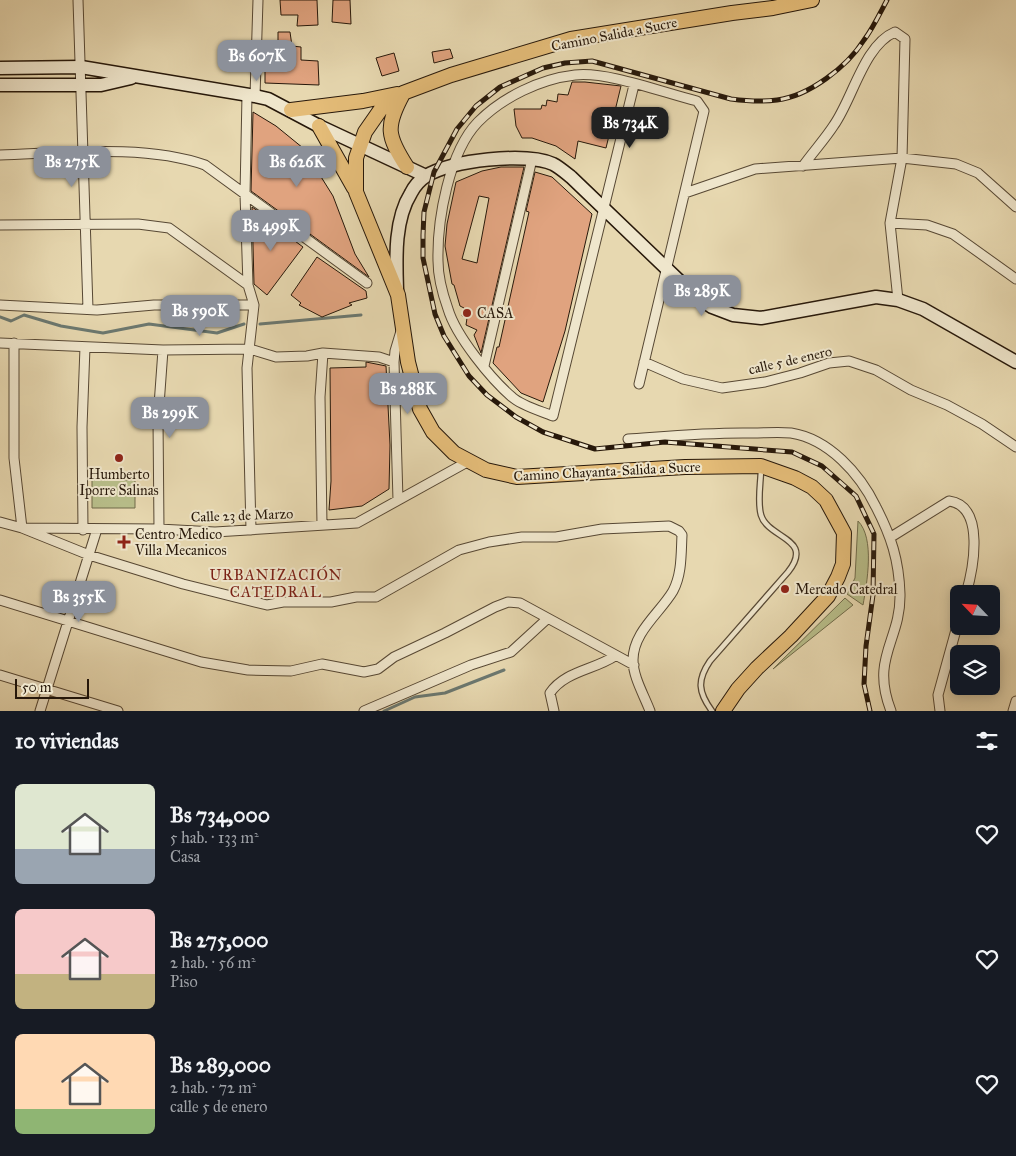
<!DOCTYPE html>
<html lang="es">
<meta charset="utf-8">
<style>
:root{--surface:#171b24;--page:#242831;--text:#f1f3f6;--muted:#9ea1a6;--accent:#8c9099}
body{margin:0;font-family:"IM FELL Great Primer",serif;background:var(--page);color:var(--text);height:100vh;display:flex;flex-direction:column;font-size:19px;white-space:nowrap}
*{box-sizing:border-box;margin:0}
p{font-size:16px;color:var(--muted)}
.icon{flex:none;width:28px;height:28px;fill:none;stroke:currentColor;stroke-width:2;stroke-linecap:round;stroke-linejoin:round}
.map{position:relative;height:711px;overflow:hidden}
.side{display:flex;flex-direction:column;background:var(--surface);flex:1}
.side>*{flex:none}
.needle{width:32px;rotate:295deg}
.tools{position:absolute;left:950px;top:585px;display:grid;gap:10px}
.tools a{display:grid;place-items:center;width:50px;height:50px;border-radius:8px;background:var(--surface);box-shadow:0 2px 12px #0003;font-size:25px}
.scale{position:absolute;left:15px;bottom:12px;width:74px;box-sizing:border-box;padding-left:5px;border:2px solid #27180a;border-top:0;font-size:14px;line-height:18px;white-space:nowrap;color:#27180a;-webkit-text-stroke:4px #efe6cc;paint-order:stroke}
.price{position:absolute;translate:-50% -42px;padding:0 11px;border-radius:10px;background:var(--accent);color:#fff;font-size:16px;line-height:32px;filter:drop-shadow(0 1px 2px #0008)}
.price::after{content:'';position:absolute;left:50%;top:30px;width:15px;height:11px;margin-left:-8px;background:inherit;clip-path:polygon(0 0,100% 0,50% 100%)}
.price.selected{background:#222;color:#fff}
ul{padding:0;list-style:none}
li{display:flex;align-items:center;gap:15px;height:125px;padding:0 15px}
li span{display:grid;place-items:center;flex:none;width:140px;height:100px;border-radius:8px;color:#555}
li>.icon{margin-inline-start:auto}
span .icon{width:60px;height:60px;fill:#fffc;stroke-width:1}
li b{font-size:21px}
h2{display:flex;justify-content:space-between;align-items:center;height:60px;padding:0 15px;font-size:21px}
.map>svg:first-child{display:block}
</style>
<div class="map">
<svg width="1016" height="711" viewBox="0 0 1016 711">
<rect width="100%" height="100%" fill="#e7d8b0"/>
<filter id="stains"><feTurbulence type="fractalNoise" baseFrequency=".004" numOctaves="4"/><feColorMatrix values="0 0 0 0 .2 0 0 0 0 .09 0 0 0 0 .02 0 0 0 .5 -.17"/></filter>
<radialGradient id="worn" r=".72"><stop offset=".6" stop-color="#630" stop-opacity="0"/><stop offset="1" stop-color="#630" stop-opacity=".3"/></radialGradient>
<path fill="#b8be8a" stroke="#706b4a" d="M92,480H135V508H92Z
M858,521C875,538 867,583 863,605L847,594L855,578Z
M845,598L853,605L773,669Z"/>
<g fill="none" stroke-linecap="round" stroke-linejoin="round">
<path stroke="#6b7870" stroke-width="3" d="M0,317L11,321L24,315L61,326L103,333L149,324L217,333L244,324
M260,324L361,315
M384,711L415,697L445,693L504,670"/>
</g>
<path fill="#e0a37f" stroke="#27180a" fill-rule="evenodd" d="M280,0H317L318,25L297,26L298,15H281Z
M333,0H350L351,24L332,22Z
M278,32H290L292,46L301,47V60L318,61L319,85L265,83V45L278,46Z
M450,49L453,58L434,63L432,52Z
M394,53L399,71L382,76L376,58Z
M572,82H585L621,86L606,148L578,141L575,159L556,146L532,138H522L516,126L514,109H541L542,105L546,106L547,100L557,102L558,94L568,95Z
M253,112L276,126L303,148L333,196L355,254L369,277L251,191Z
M501,167H524L481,353L474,335L477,330L466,325L467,318L462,316L464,308L460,306L454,285L452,284L445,246L447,224L456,182L482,171ZM479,196L489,198L477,263L462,259Z
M535,172L552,177L592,214L565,331L543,402L521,393L493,363L497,347H499L529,212L526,211Z
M252,207L261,213L260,215L303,247L267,295L254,284Z
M317,257L366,291L367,298L349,303L352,305L322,317L299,305L301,303L291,295Z
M366,362L386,366L390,445L389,489L362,506L329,510L331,481L330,368L366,367Z"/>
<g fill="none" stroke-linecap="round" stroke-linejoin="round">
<g stroke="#574834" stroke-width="7">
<path id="service" d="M712,711C698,692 697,680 710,661L788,572C815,538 768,539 761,515C757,501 761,482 761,468"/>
</g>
<g stroke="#574834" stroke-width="11">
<path id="minor" d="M78,0L88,309
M634,85L553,416C541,411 522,406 512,397C491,379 456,336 448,309C443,295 438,276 438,261C437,220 449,152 478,122C503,97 540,79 575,75C607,71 664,93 697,101L704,111L639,384
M247,95L245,194L248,285
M255,96L258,0
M0,155C63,153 146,144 205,165L367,283
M803,166C813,152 825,139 834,125C853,98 864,45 895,32L905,39L902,158L890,223L898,300
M685,193L755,169L902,158L956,164L978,173L1016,207
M890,223L927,225L953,234L1016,279
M0,225L138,224L169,228L248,285L254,305L247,368L251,530
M0,305L97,310L154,305H254
M0,343L163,350L250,349L276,357L307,356L323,353L379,357L394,362
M14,343V458L22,528L89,555L183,584L267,605L283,602H331L356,597H376L459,550L489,542L522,537H556L602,529L669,526L679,531L682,535C681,554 682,574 673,591C660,613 633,632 633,660C633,677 644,695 650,711
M644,362L683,379L722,388L765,382L800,373L829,363L849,361L876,370L911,390L947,405L982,424L1016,447
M484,366L532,159
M628,439C670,436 711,432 753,433C765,433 778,432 791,433C829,439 860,474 876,507C891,536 899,560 900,594C901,641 870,657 891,711
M398,500L394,362L395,351L401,331
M0,522L22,528L159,529L215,532L357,523L469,461
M322,525L320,397L323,353
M159,529L158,419L163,350
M83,530L82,427L85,347
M891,537L949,501C986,506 973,570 966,594
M0,600L201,662L248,670L291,671L322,664L364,672L378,669L394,657L445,633L495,607L508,602L520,603L634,665
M0,675L118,711
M40,711L97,529
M364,711L471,665L511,652L547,619
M554,711L550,693C565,671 594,670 615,656
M940,711L938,695L959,619
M1013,711L1016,701"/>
</g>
<g stroke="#27180a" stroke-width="15">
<path id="secondary" d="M0,68L81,67L255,96L268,99L319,126L426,176
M0,85H101L131,78
M397,290C396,259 394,220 411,193C414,187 420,180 426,176C450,160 526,152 553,164C559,167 566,173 571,177L693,294L712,307L733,315L761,318L876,297L898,300L923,309L1016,362"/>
</g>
<g stroke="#27180a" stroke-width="16">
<path id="primary" d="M403,94C385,127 387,136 407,167
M291,110L363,101L397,94
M319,126L354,188
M723,711L738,689L757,668L791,636L828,596L838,577L843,564L844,533L826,500L812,487L795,478L761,466L685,467L517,477L486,470L454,453L433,432L420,409L408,362L398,295L356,192V158L365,132L381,109L403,93L451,75L571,39L732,13L773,8L812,0"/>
</g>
<use href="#service" stroke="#efe6cc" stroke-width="4.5"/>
<use href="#minor" stroke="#efe6cc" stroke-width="9"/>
<use href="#secondary" stroke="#efe6cc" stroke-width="12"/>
<use href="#primary" stroke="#e4bc78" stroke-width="14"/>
<g stroke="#27180a" stroke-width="5">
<path id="rail" d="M870,711L864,684L866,646L873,595L874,534L856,496L822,466L792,452L665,442L595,449L543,432L516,417L487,395L469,376L444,336L435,314L423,258V235L424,212L434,172L457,129L476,106L500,87L543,68L565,63L592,61L731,99C747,101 762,102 777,100C809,96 847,67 864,40C873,28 880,13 887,0"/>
</g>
<use href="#rail" stroke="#efe6cc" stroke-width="3" stroke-dasharray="9" stroke-linecap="butt"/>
</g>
<g fill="#8f2418" stroke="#efe6cc" stroke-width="2">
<circle cx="467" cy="313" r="5"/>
<circle cx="119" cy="458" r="5"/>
<path d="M121.5 534.5h5v5h5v5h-5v5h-5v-5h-5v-5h5z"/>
<circle cx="785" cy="589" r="5"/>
</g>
<g text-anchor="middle" stroke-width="4" stroke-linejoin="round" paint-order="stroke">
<g font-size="14" fill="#27180a" stroke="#efe6cc">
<text transform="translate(614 34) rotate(-11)" y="5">Camino Salida a Sucre</text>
<text transform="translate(790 360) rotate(-13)" y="5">calle 5 de enero</text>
<text transform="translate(607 471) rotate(-3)" y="5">Camino Chayanta-Salida a Sucre</text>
<text transform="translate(242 515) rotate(-2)" y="5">Calle 23 de Marzo</text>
</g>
<g font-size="14" fill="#27180a" stroke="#efe6cc" text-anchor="start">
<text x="477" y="318">CASA</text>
<text x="119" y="479" text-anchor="middle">Humberto<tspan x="119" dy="16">Iporre Salinas</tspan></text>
<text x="135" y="539">Centro Medico<tspan x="135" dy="16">Villa Mecanicos</tspan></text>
<text x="795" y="594">Mercado Catedral</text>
</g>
<g font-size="15" letter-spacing="1" fill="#7a1f14" stroke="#efe6cc">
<text x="276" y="580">URBANIZACIÓN<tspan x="276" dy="17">CATEDRAL</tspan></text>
</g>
</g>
<rect width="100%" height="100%" filter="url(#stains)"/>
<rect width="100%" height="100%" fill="url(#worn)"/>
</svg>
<div class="tools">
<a><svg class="needle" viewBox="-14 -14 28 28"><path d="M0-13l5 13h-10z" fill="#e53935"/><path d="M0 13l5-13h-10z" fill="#9ea1a6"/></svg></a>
<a><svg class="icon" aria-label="layers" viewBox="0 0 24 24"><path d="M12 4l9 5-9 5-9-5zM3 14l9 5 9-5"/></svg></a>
</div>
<div class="scale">50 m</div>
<b class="price" style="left:257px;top:82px">Bs 607K</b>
<b class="price selected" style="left:630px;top:149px">Bs 734K</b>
<b class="price" style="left:72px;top:188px">Bs 275K</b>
<b class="price" style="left:297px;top:188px">Bs 626K</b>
<b class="price" style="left:271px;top:252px">Bs 499K</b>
<b class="price" style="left:702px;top:317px">Bs 289K</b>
<b class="price" style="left:200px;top:337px">Bs 590K</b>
<b class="price" style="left:408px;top:415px">Bs 288K</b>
<b class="price" style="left:170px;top:439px">Bs 299K</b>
<b class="price" style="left:79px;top:623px">Bs 355K</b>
</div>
<section class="side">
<h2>10 viviendas<svg class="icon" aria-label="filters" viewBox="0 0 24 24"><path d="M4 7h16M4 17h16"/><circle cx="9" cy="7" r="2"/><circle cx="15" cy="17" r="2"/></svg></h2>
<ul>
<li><span style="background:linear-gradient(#dfe7d0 65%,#9aa5b1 0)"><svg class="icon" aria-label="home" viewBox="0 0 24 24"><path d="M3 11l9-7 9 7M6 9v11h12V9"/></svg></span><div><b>Bs 734,000</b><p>5 hab. · 133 m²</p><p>Casa</p></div><svg class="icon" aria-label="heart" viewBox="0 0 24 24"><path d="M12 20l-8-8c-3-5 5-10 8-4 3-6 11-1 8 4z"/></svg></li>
<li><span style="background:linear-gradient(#f6c9c9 65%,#c2b280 0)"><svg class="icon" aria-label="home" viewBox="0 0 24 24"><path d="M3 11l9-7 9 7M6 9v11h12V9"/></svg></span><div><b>Bs 275,000</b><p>2 hab. · 56 m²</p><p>Piso</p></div><svg class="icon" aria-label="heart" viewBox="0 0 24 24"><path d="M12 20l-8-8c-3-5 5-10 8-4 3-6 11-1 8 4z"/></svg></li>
<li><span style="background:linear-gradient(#ffd9b3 75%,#8fb573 0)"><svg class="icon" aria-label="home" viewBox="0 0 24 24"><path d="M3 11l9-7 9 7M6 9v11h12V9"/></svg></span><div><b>Bs 289,000</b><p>2 hab. · 72 m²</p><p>calle 5 de enero</p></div><svg class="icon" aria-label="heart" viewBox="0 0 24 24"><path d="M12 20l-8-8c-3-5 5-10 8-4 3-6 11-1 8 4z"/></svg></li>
</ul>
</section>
